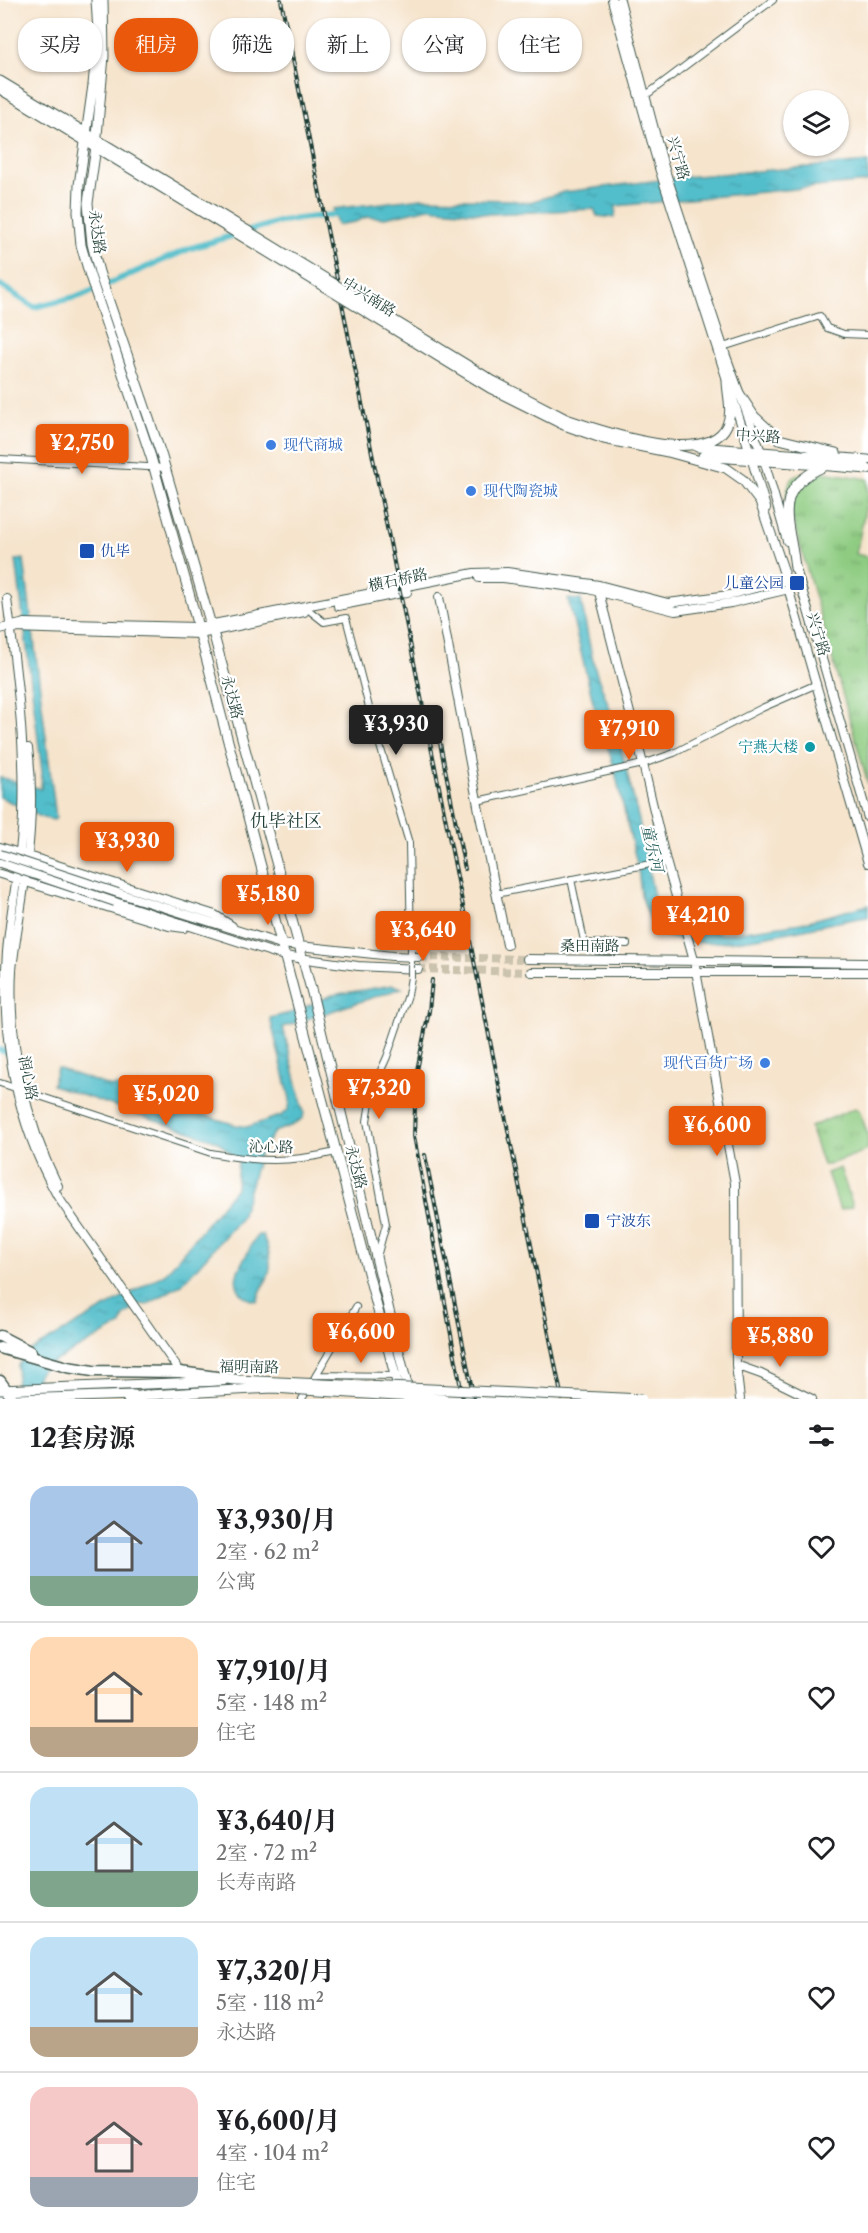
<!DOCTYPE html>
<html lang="zh">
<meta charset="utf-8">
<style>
:root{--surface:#fff;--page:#f6f6f6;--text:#202124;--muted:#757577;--line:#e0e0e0;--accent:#ea580c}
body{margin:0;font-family:"Libre Caslon Text","Noto Serif SC",serif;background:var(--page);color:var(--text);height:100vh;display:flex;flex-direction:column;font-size:22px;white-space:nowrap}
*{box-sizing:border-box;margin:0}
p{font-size:20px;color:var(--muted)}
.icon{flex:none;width:33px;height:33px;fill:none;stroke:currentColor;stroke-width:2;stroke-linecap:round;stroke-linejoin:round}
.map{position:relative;height:1399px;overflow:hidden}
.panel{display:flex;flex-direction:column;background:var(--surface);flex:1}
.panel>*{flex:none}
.top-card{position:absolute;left:18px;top:18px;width:832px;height:54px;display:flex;gap:12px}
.buttons{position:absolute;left:783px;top:90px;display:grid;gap:12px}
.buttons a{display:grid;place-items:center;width:66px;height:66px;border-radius:50%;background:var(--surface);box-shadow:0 2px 4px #0004;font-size:30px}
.price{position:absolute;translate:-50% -51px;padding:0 14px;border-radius:6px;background:var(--accent);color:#fff;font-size:20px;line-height:39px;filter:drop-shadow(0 2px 3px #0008)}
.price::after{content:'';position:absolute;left:50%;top:36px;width:18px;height:14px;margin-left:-9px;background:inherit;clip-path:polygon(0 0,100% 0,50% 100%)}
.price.active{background:#222;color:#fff}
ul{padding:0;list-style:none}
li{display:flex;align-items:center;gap:18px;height:150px;padding:0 30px}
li+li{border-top:2px solid var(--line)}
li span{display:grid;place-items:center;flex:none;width:168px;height:120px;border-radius:18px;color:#555}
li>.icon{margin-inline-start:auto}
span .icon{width:72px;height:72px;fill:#fffc;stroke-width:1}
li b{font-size:26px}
h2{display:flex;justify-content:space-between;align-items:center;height:72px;padding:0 30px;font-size:26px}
.pill{padding:0 21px;border-radius:24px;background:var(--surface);box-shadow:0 2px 4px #0004;font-size:21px;line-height:54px}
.pill.active{background:var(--accent);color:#fff}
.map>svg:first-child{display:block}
</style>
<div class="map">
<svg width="868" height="1399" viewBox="0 0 868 1399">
<defs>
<pattern id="grass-tufts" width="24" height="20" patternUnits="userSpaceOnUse" patternTransform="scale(1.5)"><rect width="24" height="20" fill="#8fcc82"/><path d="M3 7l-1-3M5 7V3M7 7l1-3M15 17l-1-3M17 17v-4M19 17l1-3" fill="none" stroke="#74a76b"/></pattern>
<pattern id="water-ripples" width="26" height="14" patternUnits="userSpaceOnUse" patternTransform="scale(1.5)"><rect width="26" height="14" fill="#52becb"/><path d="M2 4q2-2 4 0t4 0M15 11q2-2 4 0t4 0" fill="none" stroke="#439ca6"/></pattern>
</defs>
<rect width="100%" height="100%" fill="#fff"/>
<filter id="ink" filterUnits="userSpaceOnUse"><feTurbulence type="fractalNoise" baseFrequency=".0167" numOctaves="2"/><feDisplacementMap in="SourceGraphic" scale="12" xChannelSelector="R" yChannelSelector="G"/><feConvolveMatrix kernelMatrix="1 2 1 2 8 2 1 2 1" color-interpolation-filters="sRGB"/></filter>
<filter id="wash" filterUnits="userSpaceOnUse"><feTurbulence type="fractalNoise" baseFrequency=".008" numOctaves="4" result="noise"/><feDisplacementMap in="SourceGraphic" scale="24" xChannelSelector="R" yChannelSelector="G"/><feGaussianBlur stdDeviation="1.35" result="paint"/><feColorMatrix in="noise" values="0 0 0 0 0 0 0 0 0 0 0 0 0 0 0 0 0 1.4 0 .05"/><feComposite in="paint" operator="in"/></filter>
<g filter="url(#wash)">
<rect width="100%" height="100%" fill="#f6e4cc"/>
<path fill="url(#grass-tufts)" stroke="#57845b" stroke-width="1.5" d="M817,471L868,479V496L856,554L868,557V784L786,496C789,475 798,472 817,471Z
M855,1108L859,1110L868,1135V1150L828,1165H823L810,1127Z"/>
<path fill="#8fcc82" stroke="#57845b" stroke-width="1.5" d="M840,1168L853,1206L840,1210L827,1173Z"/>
<path fill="url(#water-ripples)" stroke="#387e80" stroke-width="1.5" d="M868,162V182L616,206L615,218L597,216L594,209L490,214L429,208L385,218L367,217L355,222L337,225L333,209L422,198L511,200L526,203L564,192L684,177Z
M24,559L56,818L54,820L43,818L0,797V777L41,789L42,772L16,560Z
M568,599L581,600L591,652L597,675L613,717L639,820L654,897L664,924C674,927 684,923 694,925C704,927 712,933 723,934L801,923L868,905V917C814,923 699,963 653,929L641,895L638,868L613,764L593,702Z
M393,985L402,988L283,1027L304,1112L303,1118L293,1125L274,1132L260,1153L241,1218L182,1284L147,1305L141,1304L124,1316L121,1325L44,1367L37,1376L36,1399H15L18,1365L31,1350L166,1273L236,1188L238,1160L217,1141L52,1085L57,1068L109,1086L126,1087L156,1096L179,1107L236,1125L247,1127L282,1115L289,1109L290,1099L270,1018L294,1012L332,995Z
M258,1235H262C268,1245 272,1262 269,1274C266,1283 259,1290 258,1301C251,1301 245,1298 241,1293C230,1278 241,1265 248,1252C251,1246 253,1240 258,1235Z"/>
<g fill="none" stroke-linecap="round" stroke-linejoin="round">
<path stroke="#52becb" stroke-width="6" d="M248,231L281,221L341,214
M0,285L34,307L80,296L191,248L238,234
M0,1050L12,1054"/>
</g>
</g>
<g filter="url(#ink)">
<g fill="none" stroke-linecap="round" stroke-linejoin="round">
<path stroke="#cbc3ae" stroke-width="8" stroke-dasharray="8 4" stroke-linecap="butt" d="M419,957L527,959
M418,969L531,972"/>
<g stroke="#3f564b" stroke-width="8">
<path id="street" d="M645,96L773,0
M723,347L820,316L827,328L844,334L868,335
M0,459L166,468
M310,611L324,622L346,618L372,719L409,843L411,946
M477,801L643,764L674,753L762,708L817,684
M571,879L584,941L587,943L627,944
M496,894L666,861
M0,1083L211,1153C259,1162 288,1163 336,1152
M377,1257L386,1224L367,1121L372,1090L387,1057L408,995L411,977
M316,1375L398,1376
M302,1399L356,1307"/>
</g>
<g stroke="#3f564b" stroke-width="10">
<path id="secondary" d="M612,0L659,168L744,433L766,508
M620,0L664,167L726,356L764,460L787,541
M794,562L868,818
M782,567L868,863
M479,578H503L588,589L675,611L731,603L789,589
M599,592L643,764L666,861L694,960L735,1183L736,1365L740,1399
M439,597L479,811L507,945
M7,599C16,671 26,743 23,816C21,862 11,906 7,952C0,1037 16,1122 58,1197L176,1366
M338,606L407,592
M14,628L200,634L304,612
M0,629L25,623L198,627L474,573L507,572L599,585L668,603L729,595L786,580
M28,748C35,801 29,855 21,907C18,928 14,949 12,970C8,1044 25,1120 58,1186
M0,847L215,915L232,926
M0,874L169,926L184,928
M118,893L281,944L392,956L419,957
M115,902L284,956L358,966L418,969
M527,959L868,963
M531,972H868
M736,1365L761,1374L812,1399"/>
</g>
<g stroke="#3f564b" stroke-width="11">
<path id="primary" d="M96,0L98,32L93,85L79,185L78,212L81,245L90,276L151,457L189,593L400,1394
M103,0L104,56L96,147L88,203L92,244L99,272L162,457L213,632L312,993L409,1393
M0,81L202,203
M0,89L197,209
M737,390L754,416L779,439L836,453
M566,419C599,430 707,469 727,425C733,411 727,394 727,380
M564,425L604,439L668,452L726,468L743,480L760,502L784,572
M697,447L868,460
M703,456L868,469
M795,568C791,524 769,490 823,467
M0,1390L223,1381
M17,1399L134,1395"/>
</g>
<g stroke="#3f564b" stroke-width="13">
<path id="highway" d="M0,1336L31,1352
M0,1348L67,1367L93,1371L180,1372L238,1380
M0,1381L13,1399
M128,1399L148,1395"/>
</g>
<use href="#street" stroke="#fff" stroke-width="6"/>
<use href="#secondary" stroke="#fff" stroke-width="8"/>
<use href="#primary" stroke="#fff" stroke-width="9"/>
<use href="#highway" stroke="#fff" stroke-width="10"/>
<g stroke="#1f3d34" stroke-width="4">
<path id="rail" d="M281,0L562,1399
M440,743L465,869
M432,980L429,1011L416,1075L414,1136L463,1399
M425,1155L474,1399"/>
</g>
<use href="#rail" stroke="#fff" stroke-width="1.5" stroke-dasharray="4.5" stroke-linecap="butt"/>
<g stroke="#3f564b" stroke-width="8" stroke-linecap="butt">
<path id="street-bridge" d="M411,946V977"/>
</g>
<g stroke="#3f564b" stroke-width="10" stroke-linecap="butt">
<path id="secondary-bridge" d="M0,854L118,893
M0,863L115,902"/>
</g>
<g stroke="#3f564b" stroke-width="11" stroke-linecap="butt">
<path id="primary-bridge" d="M202,203L493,381L566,419
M197,209L490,388L564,425
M238,1380L642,1399
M148,1395L273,1388L443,1399"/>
</g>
<use href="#street-bridge" stroke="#fff" stroke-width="6"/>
<use href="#secondary-bridge" stroke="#fff" stroke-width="8"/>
<use href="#primary-bridge" stroke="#fff" stroke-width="9"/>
</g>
</g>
<g fill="#3f7fe0" stroke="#fff" stroke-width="2">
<circle cx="271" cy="445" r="6"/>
<circle cx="471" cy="491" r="6"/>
<circle cx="765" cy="1063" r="6"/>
</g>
<g fill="#1a4fb4" stroke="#fff" stroke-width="2">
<rect x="79" y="543" width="16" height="16" rx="3"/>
<rect x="789" y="575" width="16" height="16" rx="3"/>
<rect x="584" y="1213" width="16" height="16" rx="3"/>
</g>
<circle fill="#0f9aa8" stroke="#fff" stroke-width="2" cx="810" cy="747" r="6"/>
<g text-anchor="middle" stroke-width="4.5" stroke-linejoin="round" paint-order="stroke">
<g font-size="15" fill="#1f3d34" stroke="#fff">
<text transform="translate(678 158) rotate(74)" y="5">兴宁路</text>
<text transform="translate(97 232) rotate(82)" y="5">永达路</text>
<text transform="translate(369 297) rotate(32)" y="5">中兴南路</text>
<text transform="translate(758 436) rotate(4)" y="5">中兴路</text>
<text transform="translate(398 580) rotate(-12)" y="5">横石桥路</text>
<text transform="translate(818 634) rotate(73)" y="5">兴宁路</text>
<text transform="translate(232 697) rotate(75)" y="5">永达路</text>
<text x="590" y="951">桑田南路</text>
<text transform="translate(28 1078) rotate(79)" y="5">润心路</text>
<text transform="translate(271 1147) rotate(1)" y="5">沁心路</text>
<text transform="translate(356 1167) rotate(75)" y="5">永达路</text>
<text transform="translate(249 1367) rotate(1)" y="5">福明南路</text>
</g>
<g font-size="15" fill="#366cbe" stroke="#fff" text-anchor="start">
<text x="283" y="450">现代商城</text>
<text x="483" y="496">现代陶瓷城</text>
<text x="753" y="1068" text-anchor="end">现代百货广场</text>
</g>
<g font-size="15" fill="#164399" stroke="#fff" text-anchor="start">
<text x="100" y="556">仇毕</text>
<text x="784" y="588" text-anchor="end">儿童公园</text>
<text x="606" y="1226">宁波东</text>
</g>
<g font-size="15" fill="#0d838f" stroke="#fff" text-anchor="end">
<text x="798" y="752">宁燕大楼</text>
</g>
<g font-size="16" font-style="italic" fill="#2e6461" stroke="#fff">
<text transform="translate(653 848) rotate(77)" y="6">童乐河</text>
</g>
<g font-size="18" fill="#1f3d34" stroke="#fff">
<text x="286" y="827">仇毕社区</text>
</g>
</g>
</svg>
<div class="buttons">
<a><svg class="icon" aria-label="layers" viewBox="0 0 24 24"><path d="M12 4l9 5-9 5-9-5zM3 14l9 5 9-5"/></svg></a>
</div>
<b class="price" style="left:82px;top:475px">¥2,750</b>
<b class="price active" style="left:396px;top:756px">¥3,930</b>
<b class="price" style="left:629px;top:761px">¥7,910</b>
<b class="price" style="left:127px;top:873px">¥3,930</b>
<b class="price" style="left:268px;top:926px">¥5,180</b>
<b class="price" style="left:698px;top:947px">¥4,210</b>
<b class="price" style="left:423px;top:962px">¥3,640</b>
<b class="price" style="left:379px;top:1120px">¥7,320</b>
<b class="price" style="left:166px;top:1126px">¥5,020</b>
<b class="price" style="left:717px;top:1157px">¥6,600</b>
<b class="price" style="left:361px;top:1364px">¥6,600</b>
<b class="price" style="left:780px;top:1368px">¥5,880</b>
<div class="top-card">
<a class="pill">买房</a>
<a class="pill active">租房</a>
<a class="pill">筛选</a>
<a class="pill">新上</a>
<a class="pill">公寓</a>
<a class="pill">住宅</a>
</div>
</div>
<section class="panel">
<h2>12套房源<svg class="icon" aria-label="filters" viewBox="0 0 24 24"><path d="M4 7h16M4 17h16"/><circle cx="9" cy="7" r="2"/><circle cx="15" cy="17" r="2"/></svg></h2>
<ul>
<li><span style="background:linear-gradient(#a9c7e8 75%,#7fa58c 0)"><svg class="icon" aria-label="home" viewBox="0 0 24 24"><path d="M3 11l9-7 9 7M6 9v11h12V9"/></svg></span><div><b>¥3,930/月</b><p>2室 · 62 m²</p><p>公寓</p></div><svg class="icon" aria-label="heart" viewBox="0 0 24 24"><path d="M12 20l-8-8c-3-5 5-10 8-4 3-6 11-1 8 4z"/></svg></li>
<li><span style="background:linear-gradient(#ffd9b3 75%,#b9a48a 0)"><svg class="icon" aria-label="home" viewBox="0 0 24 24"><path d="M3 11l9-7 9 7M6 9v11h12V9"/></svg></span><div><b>¥7,910/月</b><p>5室 · 148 m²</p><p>住宅</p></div><svg class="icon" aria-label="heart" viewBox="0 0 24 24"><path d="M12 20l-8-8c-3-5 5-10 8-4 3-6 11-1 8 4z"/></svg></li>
<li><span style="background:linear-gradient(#bfe0f5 70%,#7fa58c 0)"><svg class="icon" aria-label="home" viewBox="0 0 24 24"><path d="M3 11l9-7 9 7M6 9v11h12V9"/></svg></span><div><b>¥3,640/月</b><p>2室 · 72 m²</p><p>长寿南路</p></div><svg class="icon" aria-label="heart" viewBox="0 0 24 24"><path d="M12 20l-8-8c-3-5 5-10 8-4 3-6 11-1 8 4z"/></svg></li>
<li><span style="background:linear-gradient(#bfe0f5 75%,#b9a48a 0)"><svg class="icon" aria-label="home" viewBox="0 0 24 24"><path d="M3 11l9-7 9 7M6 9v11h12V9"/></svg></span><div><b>¥7,320/月</b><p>5室 · 118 m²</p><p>永达路</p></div><svg class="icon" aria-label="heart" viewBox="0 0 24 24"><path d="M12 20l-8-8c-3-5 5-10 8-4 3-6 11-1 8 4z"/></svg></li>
<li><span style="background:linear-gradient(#f6c9c9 75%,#9aa5b1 0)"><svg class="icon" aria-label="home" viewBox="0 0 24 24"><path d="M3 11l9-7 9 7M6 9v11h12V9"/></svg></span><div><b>¥6,600/月</b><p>4室 · 104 m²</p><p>住宅</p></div><svg class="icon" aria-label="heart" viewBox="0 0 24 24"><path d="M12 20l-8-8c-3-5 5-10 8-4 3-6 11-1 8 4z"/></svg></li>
</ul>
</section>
